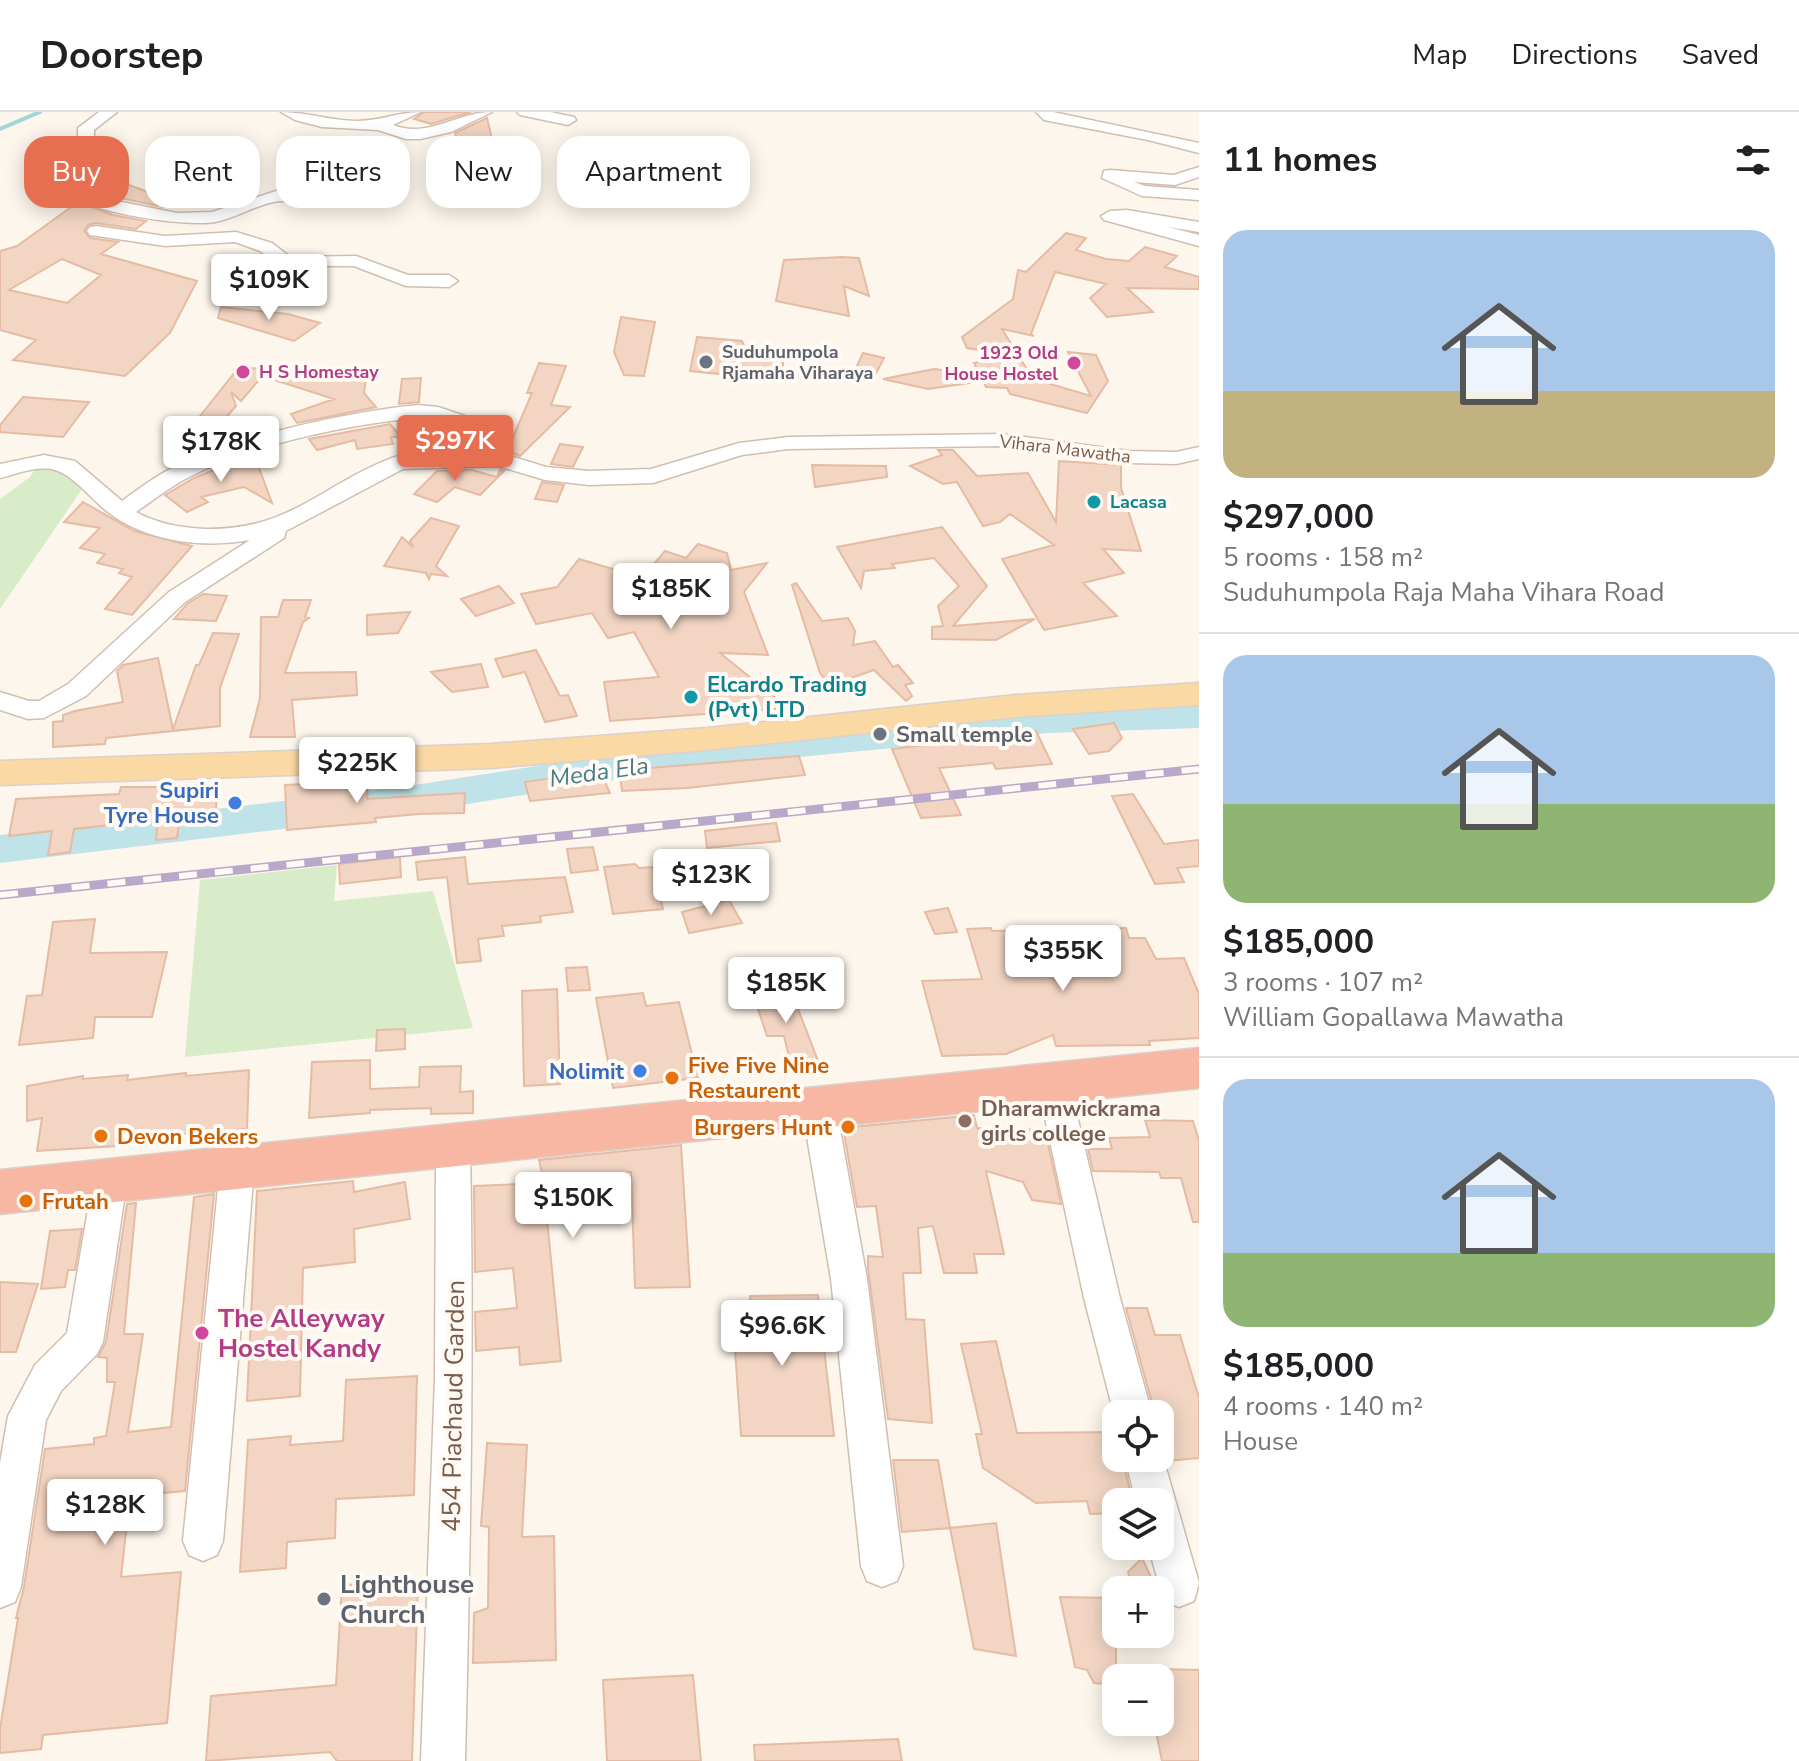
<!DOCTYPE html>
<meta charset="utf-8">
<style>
:root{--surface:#fff;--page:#f6f6f6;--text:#202124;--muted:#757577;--line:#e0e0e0;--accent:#e76f51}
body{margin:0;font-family:"Nunito Sans",sans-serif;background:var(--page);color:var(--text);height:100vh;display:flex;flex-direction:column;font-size:30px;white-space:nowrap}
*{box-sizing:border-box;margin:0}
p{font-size:26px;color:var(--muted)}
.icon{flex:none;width:44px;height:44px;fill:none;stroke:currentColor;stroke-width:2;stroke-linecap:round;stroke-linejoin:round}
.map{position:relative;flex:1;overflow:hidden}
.panel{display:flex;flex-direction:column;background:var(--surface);width:600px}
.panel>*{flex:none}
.top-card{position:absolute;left:24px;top:24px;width:760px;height:72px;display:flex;gap:16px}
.buttons{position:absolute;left:1102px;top:1288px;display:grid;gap:16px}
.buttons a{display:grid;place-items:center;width:72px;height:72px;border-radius:16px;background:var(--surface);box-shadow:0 4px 20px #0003;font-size:40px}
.price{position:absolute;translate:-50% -68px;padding:0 18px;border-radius:8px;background:#fff;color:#222;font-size:26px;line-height:52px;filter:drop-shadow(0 2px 4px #0008)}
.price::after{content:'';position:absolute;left:50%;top:48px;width:24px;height:18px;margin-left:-12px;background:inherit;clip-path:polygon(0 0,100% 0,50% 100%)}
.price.current{background:var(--accent);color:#fff}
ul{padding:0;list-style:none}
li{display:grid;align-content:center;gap:16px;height:424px;padding:0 24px}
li+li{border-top:2px solid var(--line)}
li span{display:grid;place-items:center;height:248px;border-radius:24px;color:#555}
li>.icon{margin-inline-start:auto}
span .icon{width:144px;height:144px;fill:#fffc;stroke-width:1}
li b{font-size:34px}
h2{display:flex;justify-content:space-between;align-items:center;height:96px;padding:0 24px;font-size:34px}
.tag{padding:0 28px;border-radius:24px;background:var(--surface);box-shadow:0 4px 20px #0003;font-size:28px;line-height:72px}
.tag.current{background:var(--accent);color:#fff}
header{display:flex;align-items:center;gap:48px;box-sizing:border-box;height:112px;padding:0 40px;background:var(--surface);border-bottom:2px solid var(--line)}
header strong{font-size:38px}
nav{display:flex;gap:44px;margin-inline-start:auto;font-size:28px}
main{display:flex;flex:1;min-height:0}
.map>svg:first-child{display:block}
</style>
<header>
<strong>Doorstep</strong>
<nav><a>Map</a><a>Directions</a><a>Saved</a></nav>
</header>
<main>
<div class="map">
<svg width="1199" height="1649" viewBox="0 0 1199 1649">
<rect width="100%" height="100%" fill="#fdf6ec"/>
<path fill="#d8ecc9" d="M37,354L71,359L82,377L0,497V387L30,365Z
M337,753L334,789L433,779L473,916L185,945L200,768Z"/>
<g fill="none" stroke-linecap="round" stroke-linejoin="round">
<path stroke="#a5d3da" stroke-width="4" d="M0,17L40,0"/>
<path fill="#bfe3e8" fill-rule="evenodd" d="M1199,592V616L1048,621L778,647L601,670L408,702L0,751V723L408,674L601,644L778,621L1048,597Z"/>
</g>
<path fill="#f3d5c3" stroke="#e6bba3" stroke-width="2" fill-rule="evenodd" d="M424,0H471L431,12L414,7Z
M487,6L492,27L457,28L455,21Z
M121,70L172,89L163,95L96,81Z
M78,90L113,103L146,109L136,117L96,111L88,113L84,119L90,126L118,130L101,142L197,169L170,221L125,264L13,248L36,228L0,218V139L17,134ZM62,147L101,163L67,191L9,178Z
M1066,121L1086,126L1076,138L1106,147L1129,149L1145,135L1177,144L1165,155L1199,165V177L1127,176L1153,200L1107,205L1090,186L1106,172L1055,160L1031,222L1034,224L1002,217L1033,267L1091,284L1068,240L1096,243L1108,269L1087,301L1010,282L1007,276L986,275L983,269L928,277L883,267L934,257L980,263L974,251L1016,244L967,236L962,225L1013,187L1018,158L1026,160Z
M842,145L859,146L869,184L844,174L849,204L776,189L784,148Z
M221,195L288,202L320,211L294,229L218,206Z
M621,205L655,210L644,264L624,263L614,240Z
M697,225L742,229L745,236L764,239L766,243L767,239L784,242L782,262L769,261V267L690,259Z
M863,241L884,246L874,265L854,260Z
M539,251L566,254L551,293L570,295L520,344L507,339L532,281H527Z
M239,255L366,266L364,281L376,295L297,311L291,302L334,287L265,265V261L241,289L231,280L236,294L202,333L197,308Z
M421,266L419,290L399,292L402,267Z
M23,285L89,290L63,325L0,320V313Z
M390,312L401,325H391L393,332L357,337L355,328L317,338L309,327Z
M560,332L583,335L573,355L551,352Z
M938,338H953L977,364L1028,361L1056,410L1059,349L1121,353V376L1141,439L1103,437L1124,461L1083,471L1117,504L1044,518L1002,447L1054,433L1010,402L1000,410L983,414L957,370L943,372L910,354L942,343Z
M254,342L272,391L244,375L201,385L208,390L187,400L165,383L194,366Z
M812,353L886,354L887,365L815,375Z
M472,358L497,365L500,358L504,359L480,383L455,375L437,390L414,382L437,359Z
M542,370L564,373L557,390L535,387Z
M83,390L134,419L192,434L132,503L105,497L132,465L119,461L123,457L97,451L105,442L80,436L100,416L64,410Z
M431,406L459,414L436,454L447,464L431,462L429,467L426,461L384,454L402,425L413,435L410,429Z
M942,415L987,474L953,514L1035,507L996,528L932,527V515L943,514L938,494L959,474L934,446L892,452L895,456L864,459L861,476L837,435Z
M698,432L727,441L731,458L767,451L744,480L768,543L720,541L788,596L610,609L604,570L659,565L634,520L608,526L592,501L536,512L521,482L557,475L579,447L633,463L647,460L665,439L686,446Z
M796,471L822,509L848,506L855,519L853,533L875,529L893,555L898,553L913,571L905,573L912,584L906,589L874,558L830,573L820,561L792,473Z
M499,474L514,491L476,504L461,487Z
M203,482L227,484L216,509L174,507L187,492Z
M283,488H311L305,505L309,506L303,510L285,561L356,560L357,583L292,588L295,625H250L260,586L261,505H278Z
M410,500L398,521L367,523V503Z
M213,521L239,522L220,576V614L106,626L105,632L53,635V610L63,609V603L75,599L123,590L117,559L123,553L158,546L173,617L196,553H199Z
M536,538L560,584L568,583L577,604L545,610L525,560L503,565L495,547Z
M481,552L488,575L452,580L431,560Z
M1114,611L1122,626L1109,639L1089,642L1073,617Z
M1036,619L1052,652L996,657L993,651L939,656L961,703L921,706L892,637Z
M799,644L805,663L687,676L622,679L619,657L629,656L628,653L649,652L650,656Z
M600,659L610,681L530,689L525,670Z
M368,669L367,687L465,681L464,701L419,702L375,706L376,710L287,718L285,673Z
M217,673L216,699L180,703L177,726L156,728L158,708L74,717L70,740L48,743L52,719L9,724L16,687L119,682L121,675H161V678Z
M1133,682L1164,732L1199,728V754L1177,756L1184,770L1155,772L1112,684Z
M776,711L780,729L707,736L705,719Z
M593,735L598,758L571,761L567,737Z
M400,745L401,765L340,772L339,752Z
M465,745L468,772L565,765L573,800L540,804L541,810L502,814L504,824L478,827L481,849L457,851L447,765L418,768L416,750Z
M635,752L639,756L653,755L663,797L613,802L604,755Z
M729,788L742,811L689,821L682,800Z
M948,796L957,820L935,822L925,800Z
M95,807L90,841L167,840L152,905H95L93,926L19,933L27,884L42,883L53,810Z
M991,816L992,819L1126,816L1129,826H1145L1156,847L1184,846L1199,882V926L1149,929L1150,933L1056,934L1053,923L1006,942L942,944L922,869L982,867L967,817Z
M587,855L590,878L568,879L566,856Z
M557,877L560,972L524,974L522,879Z
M643,881L646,894L679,890L698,966L613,976L596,886Z
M792,881L818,949H790L784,924H767L754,885Z
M405,917V937L376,939L377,918Z
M370,948V977L419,975L420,955L461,954L460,980L473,979V1001L431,1002V996L370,998V1001L309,1006L312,950Z
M249,958L247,1017L119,1027L118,1034L37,1039L42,1006L27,1009V974L83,964V967L128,963L127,968L186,961V964Z
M974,1003L977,1016L1045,1018L1061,1092L1032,1088L1023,1070L986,1059L1004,1142H974L977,1161H944L933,1114L918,1116L921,1161H903L906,1207L924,1208L932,1311L888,1307L868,1157V1144L883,1145L876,1094L857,1095L843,1016Z
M1145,1008L1193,1009L1199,1029V1110H1193L1181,1066H1161L1159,1060L1093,1059L1088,1037H1112L1109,1026L1150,1025Z
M681,1033L690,1175L635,1176L631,1060L588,1063L585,1090L545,1087L561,1249L520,1253L519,1235L476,1239L475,1200L517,1196L513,1156L475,1160L474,1074L544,1071L539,1048Z
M353,1069L354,1080L405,1070L410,1107L354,1117L355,1150L303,1156L300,1284L247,1289L257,1079Z
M214,1082L185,1379L130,1384L121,1465L181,1460L167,1611L43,1623L41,1637L0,1641V1617L18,1506H16L24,1475L45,1337L94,1332V1326L106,1324L115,1270H107V1246L98,1245L106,1230L127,1092L136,1091L124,1222H143L128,1320L171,1315L194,1085Z
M82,1117L75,1158H68L65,1175L41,1177L50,1119Z
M0,1170L38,1172L16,1240H0Z
M818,1183L834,1324H741L732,1194H751L750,1184Z
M1126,1196H1147L1155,1223H1180L1199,1286V1346L1167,1349L1160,1332V1302H1155Z
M996,1229L1017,1321L1116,1320V1346H1122L1133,1390H1116V1401L1090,1402L1087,1389L1036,1391L983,1356L976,1322H982L961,1232Z
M417,1264L414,1383L336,1387L335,1426L287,1430L286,1456L240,1460L248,1328L291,1324L290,1333L343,1329L346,1268Z
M487,1331L527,1333L522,1425L554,1424L556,1548L473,1551L474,1501L488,1496L489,1415L481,1414Z
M893,1348H938L950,1416L902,1420Z
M996,1411L1016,1544L974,1537L950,1416Z
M1142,1446L1157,1478H1133L1128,1460Z
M418,1470L412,1649H337L330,1640L206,1649L211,1584L336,1573L342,1473Z
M1060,1485L1116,1486V1573L1094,1571L1087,1558L1075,1555Z
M1160,1557L1199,1558V1649H1162L1154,1610H1160Z
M693,1563L701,1649H607L603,1568Z
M898,1627L902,1649H755L754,1633Z"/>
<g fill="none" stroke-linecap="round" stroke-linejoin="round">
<g stroke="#d1beb0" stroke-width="3">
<path id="minor" d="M99,0H117L94,18V31L111,49L84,78L97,85L177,101L212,100L276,79H326L334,84C323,95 296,88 280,89C258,91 237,106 215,110C185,115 86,101 66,79L94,49L78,32V16Z
M281,0C307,0 331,9 358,9C380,9 398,0 421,0L393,13C428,27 457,0 492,0L451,20L420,27H406L378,18L322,15L295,8Z
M517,0H550L574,5L576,8L568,13L520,3Z
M1036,0H1053L1199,31V41L1148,28L1044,8Z
M1199,55V65L1175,73L1134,70L1145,74L1199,78V88L1142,84L1102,66L1104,59L1110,58L1174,63Z
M1127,98L1199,110V120L1168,115L1199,123V134L1104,108L1101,104L1110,99Z
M96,114L165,124L236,120L272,131L290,145L356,144L408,163H449L458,169L449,175L406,174L354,154H280L260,139L235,130L165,134L90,123L87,119L90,115Z
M418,293L438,295L465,304L487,321L507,343L546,355L589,359L651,357L739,331L788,325L1003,322L1129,339L1176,340L1199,335V347L1176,352L1129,351L1003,334L788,337L742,343L653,371L589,373L545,368L498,354L403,357L286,419L284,426L185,490L86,584L44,606L28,607L0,598V580L29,589H39L68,572L169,480L250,428C201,437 141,429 103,396C89,384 71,362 55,358C37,353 17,362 0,366V352L44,343L75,349L122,389C140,376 158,362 179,353C243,323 347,300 418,293ZM418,306C446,308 465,320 483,342C461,343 411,339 392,346C321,373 291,418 206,417C182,416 158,412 136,400C155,387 172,373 193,363C255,332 349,312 418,306Z
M1053,955L1065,959L1069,969L1120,1186L1152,1302H1116V1307L1114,1302L1084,1186L1037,969L1041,959Z
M819,981L831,985L836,995L867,1167L903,1454L897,1469L882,1475L867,1469L861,1454L831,1167L802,995L807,985Z
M453,1020L465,1025L470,1035C474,1240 470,1444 465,1649H421L435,1265L436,1035L441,1025Z
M237,1041L249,1046L254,1056L223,1429L217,1443L203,1449L189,1443L183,1429L220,1056L225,1046Z
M110,1053L122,1057L127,1068L103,1230L97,1242L61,1279L46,1308L21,1475L15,1490L0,1496V1351L8,1304L35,1253L67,1221L93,1068L98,1057Z
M1160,1335L1199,1471L1194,1489L1179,1495L1164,1489L1148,1434H1160V1390H1136L1125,1346H1160Z"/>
</g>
<g stroke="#dad1cd" stroke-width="3">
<path id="major" d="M1199,571V593L1016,605L707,638L491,656L0,673V649L491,632L707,616L1016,583Z"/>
</g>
<g stroke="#dad1cd" stroke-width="3">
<path id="highway" d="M1199,936V976L0,1102V1058Z"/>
</g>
<use href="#minor" fill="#fff" fill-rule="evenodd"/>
<use href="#major" fill="#fbd9a5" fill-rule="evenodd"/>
<use href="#highway" fill="#f7b7a3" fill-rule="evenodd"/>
<g stroke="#b9a8c9" stroke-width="9">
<path id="rail" d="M0,783L1199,657"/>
</g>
<use href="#rail" stroke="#fffaf3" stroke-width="6" stroke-dasharray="18" stroke-linecap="butt"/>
</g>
<g fill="#6b7280" stroke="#fffaf3" stroke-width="3">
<circle cx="706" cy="250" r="8"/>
<circle cx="880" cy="622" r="8"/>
<circle cx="324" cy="1487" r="8"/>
</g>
<g fill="#d1479c" stroke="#fffaf3" stroke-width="3">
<circle cx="1074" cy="251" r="8"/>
<circle cx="243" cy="260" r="8"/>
<circle cx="202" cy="1221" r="8"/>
</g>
<g fill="#0f9aa8" stroke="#fffaf3" stroke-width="3">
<circle cx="1094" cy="390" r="8"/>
<circle cx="691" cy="585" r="8"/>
</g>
<g fill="#3f7fe0" stroke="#fffaf3" stroke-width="3">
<circle cx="235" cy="691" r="8"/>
<circle cx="640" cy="959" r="8"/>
</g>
<g fill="#e8710a" stroke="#fffaf3" stroke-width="3">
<circle cx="672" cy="966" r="8"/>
<circle cx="848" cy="1015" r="8"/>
<circle cx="101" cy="1024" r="8"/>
<circle cx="26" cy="1089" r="8"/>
</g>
<circle fill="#8d6e63" stroke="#fffaf3" stroke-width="3" cx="965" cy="1009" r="8"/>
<g text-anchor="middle" stroke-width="8" stroke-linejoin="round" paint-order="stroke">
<g font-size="18" font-weight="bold" fill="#5b616d" stroke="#fffaf3" text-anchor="start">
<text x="722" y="246">Suduhumpola<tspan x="722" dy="21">Rjamaha Viharaya</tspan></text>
</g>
<g font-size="18" font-weight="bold" fill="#b23c85" stroke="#fffaf3" text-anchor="end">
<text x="1058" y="247">1923 Old<tspan x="1058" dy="21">House Hostel</tspan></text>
<text x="259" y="266" text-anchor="start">H S Homestay</text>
</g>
<g font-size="18" fill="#7a5c4d" stroke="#fffaf3">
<text transform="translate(1065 337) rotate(7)" y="6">Vihara Mawatha</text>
</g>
<g font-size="18" font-weight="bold" fill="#0d838f" stroke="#fffaf3" text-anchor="start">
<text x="1110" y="396">Lacasa</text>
</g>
<g font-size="22" font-weight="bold" fill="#0d838f" stroke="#fffaf3" text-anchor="start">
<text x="707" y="580">Elcardo Trading<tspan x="707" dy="25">(Pvt) LTD</tspan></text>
</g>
<g font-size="22" font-weight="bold" fill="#5b616d" stroke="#fffaf3" text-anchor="start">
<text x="896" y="630">Small temple</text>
</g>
<g font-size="22" font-weight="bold" fill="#366cbe" stroke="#fffaf3" text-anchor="end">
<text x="219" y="686">Supiri<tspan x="219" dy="25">Tyre House</tspan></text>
<text x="624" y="967">Nolimit</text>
</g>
<g font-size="22" font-weight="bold" fill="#c56008" stroke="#fffaf3" text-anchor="start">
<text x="688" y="961">Five Five Nine<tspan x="688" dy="25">Restaurent</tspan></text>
<text x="832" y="1023" text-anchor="end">Burgers Hunt</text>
<text x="117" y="1032">Devon Bekers</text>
<text x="42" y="1097">Frutah</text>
</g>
<g font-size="22" font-weight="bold" fill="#785e54" stroke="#fffaf3" text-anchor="start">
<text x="981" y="1004">Dharamwickrama<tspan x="981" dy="25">girls college</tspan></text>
</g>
<g font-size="24" font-style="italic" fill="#437c86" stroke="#fffaf3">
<text transform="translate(599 660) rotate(-8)" y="8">Meda Ela</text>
</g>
<g font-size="26" font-weight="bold" fill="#b23c85" stroke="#fffaf3" text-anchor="start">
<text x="218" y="1215">The Alleyway<tspan x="218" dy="30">Hostel Kandy</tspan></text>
</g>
<g font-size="26" fill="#7a5c4d" stroke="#fffaf3">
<text transform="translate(453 1294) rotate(-89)" y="9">454 Piachaud Garden</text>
</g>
<g font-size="26" font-weight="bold" fill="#5b616d" stroke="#fffaf3" text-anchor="start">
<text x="340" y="1481">Lighthouse<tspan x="340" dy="30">Church</tspan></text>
</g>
</g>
</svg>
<div class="buttons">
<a><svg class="icon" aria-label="locate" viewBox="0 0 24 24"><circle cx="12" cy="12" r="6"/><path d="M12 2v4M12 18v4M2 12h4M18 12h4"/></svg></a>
<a><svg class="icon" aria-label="layers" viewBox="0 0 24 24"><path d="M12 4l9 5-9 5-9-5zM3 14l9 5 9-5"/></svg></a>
<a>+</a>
<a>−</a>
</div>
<b class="price" style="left:269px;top:210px">$109K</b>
<b class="price current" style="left:455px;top:371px">$297K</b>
<b class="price" style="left:221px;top:372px">$178K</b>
<b class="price" style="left:671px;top:519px">$185K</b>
<b class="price" style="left:357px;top:693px">$225K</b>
<b class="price" style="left:711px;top:805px">$123K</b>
<b class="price" style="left:1063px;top:881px">$355K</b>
<b class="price" style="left:786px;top:913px">$185K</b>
<b class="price" style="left:573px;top:1128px">$150K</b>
<b class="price" style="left:782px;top:1256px">$96.6K</b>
<b class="price" style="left:105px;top:1435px">$128K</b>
<div class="top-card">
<a class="tag current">Buy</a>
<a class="tag">Rent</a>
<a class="tag">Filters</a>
<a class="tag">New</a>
<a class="tag">Apartment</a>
</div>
</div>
<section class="panel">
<h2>11 homes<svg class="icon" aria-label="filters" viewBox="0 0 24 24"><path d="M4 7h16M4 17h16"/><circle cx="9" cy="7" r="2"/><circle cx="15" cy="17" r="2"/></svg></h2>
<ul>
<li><span style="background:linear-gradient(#a9c7e8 65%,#c2b280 0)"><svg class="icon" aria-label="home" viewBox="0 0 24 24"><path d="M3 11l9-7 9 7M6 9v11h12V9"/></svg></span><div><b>$297,000</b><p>5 rooms · 158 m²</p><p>Suduhumpola Raja Maha Vihara Road</p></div></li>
<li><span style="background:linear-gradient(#a9c7e8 60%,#8fb573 0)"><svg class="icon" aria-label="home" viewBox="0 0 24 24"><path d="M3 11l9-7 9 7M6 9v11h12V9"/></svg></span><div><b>$185,000</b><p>3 rooms · 107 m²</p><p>William Gopallawa Mawatha</p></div></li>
<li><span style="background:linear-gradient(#a9c7e8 70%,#8fb573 0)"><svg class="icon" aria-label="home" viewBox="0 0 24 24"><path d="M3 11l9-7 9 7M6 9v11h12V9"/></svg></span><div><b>$185,000</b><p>4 rooms · 140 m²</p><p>House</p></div></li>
</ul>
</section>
</main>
